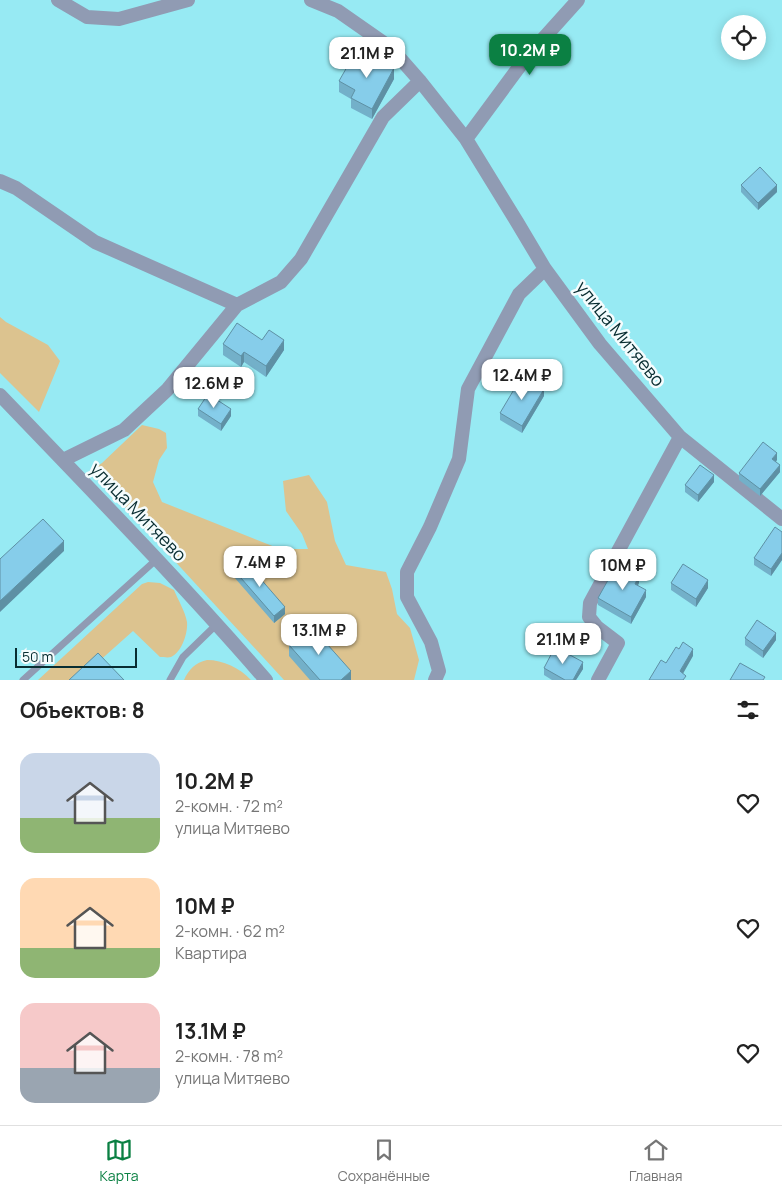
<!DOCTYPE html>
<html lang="ru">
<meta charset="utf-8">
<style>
:root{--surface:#fff;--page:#f2f2f2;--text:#222;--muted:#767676;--line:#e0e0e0;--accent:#0b8043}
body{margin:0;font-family:Manrope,sans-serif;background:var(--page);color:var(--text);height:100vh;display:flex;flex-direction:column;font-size:19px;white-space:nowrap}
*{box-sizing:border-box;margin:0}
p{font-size:16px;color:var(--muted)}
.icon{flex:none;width:28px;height:28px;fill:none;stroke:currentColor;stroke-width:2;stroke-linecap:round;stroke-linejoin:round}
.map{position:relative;height:680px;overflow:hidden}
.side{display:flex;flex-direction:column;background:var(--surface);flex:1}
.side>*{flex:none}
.tools{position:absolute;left:721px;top:15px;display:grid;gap:10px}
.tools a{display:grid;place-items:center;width:45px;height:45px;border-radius:50%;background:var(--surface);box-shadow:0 2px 12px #0003;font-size:25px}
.scale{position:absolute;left:15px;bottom:12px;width:122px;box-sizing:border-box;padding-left:5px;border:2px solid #082d31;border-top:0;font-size:14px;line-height:18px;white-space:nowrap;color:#082d31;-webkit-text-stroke:4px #f5fcfd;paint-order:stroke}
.price{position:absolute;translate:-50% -42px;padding:0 11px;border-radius:10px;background:#fff;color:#222;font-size:16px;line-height:32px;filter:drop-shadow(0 1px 2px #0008)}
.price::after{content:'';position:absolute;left:50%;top:30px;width:15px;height:11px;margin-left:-8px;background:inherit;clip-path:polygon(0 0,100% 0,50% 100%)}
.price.on{background:var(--accent);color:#fff}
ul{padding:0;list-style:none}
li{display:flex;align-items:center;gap:15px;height:125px;padding:0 20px}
li span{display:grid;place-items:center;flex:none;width:140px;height:100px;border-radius:15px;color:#555}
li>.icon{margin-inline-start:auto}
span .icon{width:60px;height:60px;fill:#fffc;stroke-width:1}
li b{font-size:21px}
h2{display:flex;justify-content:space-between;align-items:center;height:60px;padding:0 20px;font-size:21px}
.tabs{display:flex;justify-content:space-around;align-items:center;height:70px;border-top:1px solid var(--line);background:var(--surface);font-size:14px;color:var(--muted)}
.tabs a{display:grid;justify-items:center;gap:2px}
.tabs .on{color:var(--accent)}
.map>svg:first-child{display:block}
</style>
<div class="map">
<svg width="782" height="680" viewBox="0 0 782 680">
<rect width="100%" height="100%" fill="#97eaf3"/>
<path fill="#dcc38f" d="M0,317L6,322L48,345L60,361L39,412L0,373Z
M142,425L159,429L166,433L167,448L159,460L153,482L162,502L280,549H308L302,534L286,511L283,481L309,475L327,502L335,541L346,565L386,572L392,589L397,614L410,628L419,660L414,680H284L91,470L102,463Z
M148,582L160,583L174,590C178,600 185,611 187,622C188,633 182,652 171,657C168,658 163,657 160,657L133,631L78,680H38L142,584Z
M207,660C223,660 240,668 251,680H184C189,669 195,663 207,660Z"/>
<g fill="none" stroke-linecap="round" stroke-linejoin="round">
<path stroke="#909bb3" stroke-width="7" d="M23,680L157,559
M170,680L183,657L217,624"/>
<path stroke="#909bb3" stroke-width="14" d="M58,0L87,17L119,19L188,0
M311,0L338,11L391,48L420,81L466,139L517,222L545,269L600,344L680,437L782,519
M466,139L525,59L578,0
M0,181L16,188L95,242L237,305
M0,395C90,489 181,582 266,680
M63,460L124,430L167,390L237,305L281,282L301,259L383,117L420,81
M435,680L439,671L431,642L407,597V572L430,527L459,459L468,389L519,294L545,269
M598,680L618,643L597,627L589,617L590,603L680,437"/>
</g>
<path fill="#73b0c9" d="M359,65L394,79L372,119L351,108V99L339,92V81Z
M741,185L777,192L758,210L741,192Z
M262,340L284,350L266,377L244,362L241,367L223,355V344Z
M544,396L522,433L500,420V413Z
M198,409L231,416L221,431L198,416Z
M777,460L776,462L780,472L760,496L739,480V473Z
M714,482L698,502L685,492V485Z
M782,532V560L771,576L754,565V558Z
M234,570L285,614L274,623L234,577Z
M639,583L638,585L646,597L631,624L598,605V598Z
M671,583L708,588L696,607L671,590Z
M745,638L776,640L763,658L745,645Z
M289,645L351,680H310L289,656Z
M544,668L583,669L576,680H552L544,675Z"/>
<path fill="#5e90a4" d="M394,68V79L372,119V109Z
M777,185V192L758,210V203Z
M284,340V350L266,377V366Z
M244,352V362L241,367V356Z
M544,389V396L522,433V426Z
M231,409V416L221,431V424Z
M777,453V460L772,466V459Z
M780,465V472L760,496V489Z
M714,475V482L698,502V495Z
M64,541V551L0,612V601Z
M782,553V560L771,576V569Z
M639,576V583L635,591V584Z
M708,580V588L696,607V599Z
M646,590V597L631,624V617Z
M285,607V614L274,623V616Z
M776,633V640L763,658V651Z
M693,649V656L680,679V671Z
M583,662V669L576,680H573Z
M351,671V680H341Z"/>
<path fill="#86cdea" stroke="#5e90a4" d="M365,53L394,68L372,109L351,98L355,90L339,81L351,60L359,65Z
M760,167L777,185L758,203L741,185Z
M237,323L262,340L269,330L284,340L266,366L244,352L241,356L223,344Z
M522,376L544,389L522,426L500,413Z
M208,394L231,409L221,424L198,409Z
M763,442L777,453L772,459L780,465L760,489L739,473Z
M700,465L714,475L698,495L685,485Z
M43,519L64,541L0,601V559Z
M775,527L782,532V553L771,569L754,558Z
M245,561L285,607L274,616L234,570Z
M617,564L639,576L635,584L646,590L631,617L598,598Z
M683,564L708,580L696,599L671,583Z
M757,620L776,633L763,651L745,638Z
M311,626L351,671L341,680H320L289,645Z
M683,642L693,649L680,671L686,676L683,680H649L661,660L666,663L676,647L679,649Z
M555,647L583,662L573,680H565L544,668Z
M98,653L124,680H69Z
M740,663L765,677L763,680H730Z"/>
<g text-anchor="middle" stroke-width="5" stroke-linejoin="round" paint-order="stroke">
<g font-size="18" fill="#082d31" stroke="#f5fcfd">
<text transform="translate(620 334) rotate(51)" y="6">улица Митяево</text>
<text transform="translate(138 512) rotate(46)" y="6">улица Митяево</text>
</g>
</g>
</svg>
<div class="tools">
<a><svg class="icon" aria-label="locate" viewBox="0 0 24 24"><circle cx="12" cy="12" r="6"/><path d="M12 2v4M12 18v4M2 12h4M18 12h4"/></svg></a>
</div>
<div class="scale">50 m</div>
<b class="price on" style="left:530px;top:76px">10.2M ₽</b>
<b class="price" style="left:367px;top:79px">21.1M ₽</b>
<b class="price" style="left:522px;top:401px">12.4M ₽</b>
<b class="price" style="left:214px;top:409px">12.6M ₽</b>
<b class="price" style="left:260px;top:588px">7.4M ₽</b>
<b class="price" style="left:623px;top:591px">10M ₽</b>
<b class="price" style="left:319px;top:656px">13.1M ₽</b>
<b class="price" style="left:563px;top:665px">21.1M ₽</b>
</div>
<section class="side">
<h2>Объектов: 8<svg class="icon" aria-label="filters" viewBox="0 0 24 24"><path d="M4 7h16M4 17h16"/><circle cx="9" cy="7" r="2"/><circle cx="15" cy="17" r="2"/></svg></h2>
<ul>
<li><span style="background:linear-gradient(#c9d6e8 65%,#8fb573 0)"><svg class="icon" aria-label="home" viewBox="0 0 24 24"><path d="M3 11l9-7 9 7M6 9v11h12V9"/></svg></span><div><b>10.2M ₽</b><p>2-комн. · 72 m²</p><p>улица Митяево</p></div><svg class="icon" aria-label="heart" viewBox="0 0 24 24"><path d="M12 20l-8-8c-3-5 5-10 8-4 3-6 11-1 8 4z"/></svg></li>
<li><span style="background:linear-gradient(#ffd9b3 70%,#8fb573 0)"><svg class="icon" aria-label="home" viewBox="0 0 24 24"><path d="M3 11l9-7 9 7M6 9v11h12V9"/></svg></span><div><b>10M ₽</b><p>2-комн. · 62 m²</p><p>Квартира</p></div><svg class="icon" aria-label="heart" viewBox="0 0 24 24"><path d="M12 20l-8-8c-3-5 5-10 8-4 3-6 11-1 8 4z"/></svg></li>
<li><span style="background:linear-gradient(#f6c9c9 65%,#9aa5b1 0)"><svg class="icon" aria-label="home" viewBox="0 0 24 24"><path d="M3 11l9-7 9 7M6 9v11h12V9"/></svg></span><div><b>13.1M ₽</b><p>2-комн. · 78 m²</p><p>улица Митяево</p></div><svg class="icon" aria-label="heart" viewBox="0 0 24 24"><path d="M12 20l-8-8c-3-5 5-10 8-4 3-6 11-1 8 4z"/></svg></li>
</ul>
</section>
<nav class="tabs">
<a class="on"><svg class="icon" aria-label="map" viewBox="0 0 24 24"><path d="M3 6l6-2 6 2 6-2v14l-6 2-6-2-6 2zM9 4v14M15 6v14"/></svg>Карта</a>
<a><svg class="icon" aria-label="saved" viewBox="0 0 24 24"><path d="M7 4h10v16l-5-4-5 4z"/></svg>Сохранённые</a>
<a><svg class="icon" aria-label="home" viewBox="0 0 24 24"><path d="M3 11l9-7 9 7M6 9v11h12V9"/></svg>Главная</a>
</nav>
